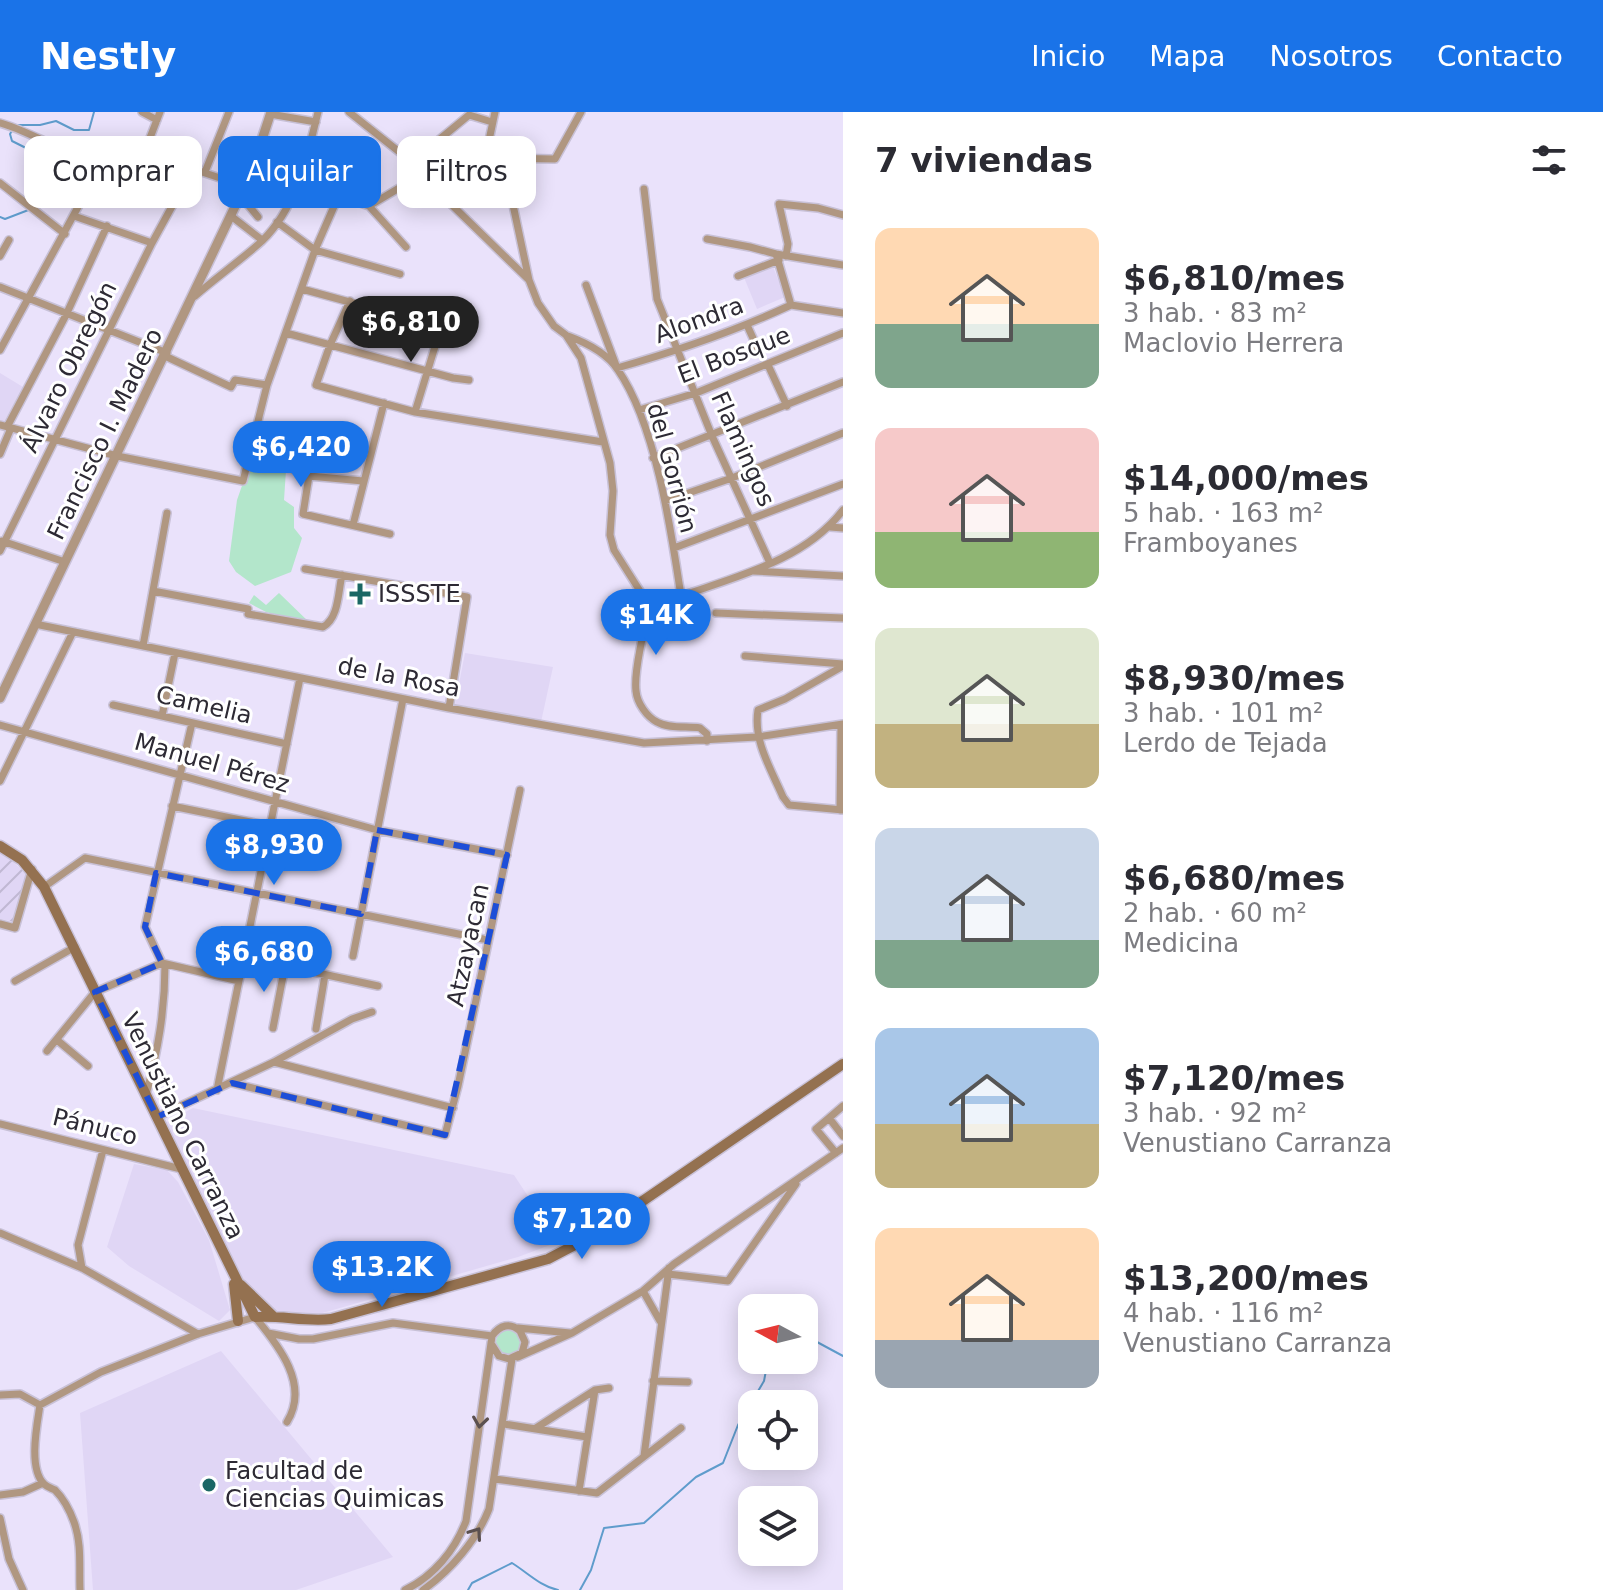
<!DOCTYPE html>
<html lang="es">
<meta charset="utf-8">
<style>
:root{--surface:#fff;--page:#f7f7f7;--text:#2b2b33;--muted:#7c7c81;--accent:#1a73e8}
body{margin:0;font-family:"DejaVu Sans",sans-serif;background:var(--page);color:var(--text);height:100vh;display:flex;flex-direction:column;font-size:30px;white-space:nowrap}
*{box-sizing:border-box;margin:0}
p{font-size:26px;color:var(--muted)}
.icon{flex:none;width:44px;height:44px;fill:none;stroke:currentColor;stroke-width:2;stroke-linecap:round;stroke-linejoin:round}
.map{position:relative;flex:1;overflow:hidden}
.drawer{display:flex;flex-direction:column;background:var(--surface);width:760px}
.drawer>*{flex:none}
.hud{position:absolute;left:24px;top:24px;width:698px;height:72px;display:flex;gap:16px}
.needle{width:52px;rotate:277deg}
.tools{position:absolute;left:738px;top:1182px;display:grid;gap:16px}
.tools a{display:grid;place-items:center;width:80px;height:80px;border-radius:16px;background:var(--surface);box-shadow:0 4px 20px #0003;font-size:40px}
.price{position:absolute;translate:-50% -68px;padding:0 18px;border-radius:28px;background:var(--accent);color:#fff;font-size:26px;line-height:52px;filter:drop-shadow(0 2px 4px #0008)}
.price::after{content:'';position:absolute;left:50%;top:48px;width:24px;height:18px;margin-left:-12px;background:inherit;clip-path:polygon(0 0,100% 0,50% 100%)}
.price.selected{background:#222;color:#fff}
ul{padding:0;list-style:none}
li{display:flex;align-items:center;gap:24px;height:200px;padding:0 32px}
li span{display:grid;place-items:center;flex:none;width:224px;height:160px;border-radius:16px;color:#555}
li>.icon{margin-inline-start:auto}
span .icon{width:96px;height:96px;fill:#fffc;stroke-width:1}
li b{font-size:34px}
h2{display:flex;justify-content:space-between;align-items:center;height:96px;padding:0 32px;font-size:34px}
.chip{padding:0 28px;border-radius:16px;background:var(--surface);box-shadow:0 4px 20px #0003;font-size:28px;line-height:72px}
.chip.selected{background:var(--accent);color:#fff}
header{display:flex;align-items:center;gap:48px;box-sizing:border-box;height:112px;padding:0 40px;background:var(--accent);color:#fff}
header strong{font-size:38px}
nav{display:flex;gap:44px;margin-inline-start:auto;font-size:28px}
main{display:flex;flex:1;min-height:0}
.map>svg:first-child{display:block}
</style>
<header>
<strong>Nestly</strong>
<nav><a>Inicio</a><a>Mapa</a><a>Nosotros</a><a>Contacto</a></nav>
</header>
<main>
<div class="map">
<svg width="843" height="1478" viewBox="0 0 843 1478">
<defs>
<pattern id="industrial-furrows" width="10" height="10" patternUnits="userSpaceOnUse" patternTransform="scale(2)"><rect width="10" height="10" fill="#e0d6f5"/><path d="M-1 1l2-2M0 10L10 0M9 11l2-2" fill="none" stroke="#c0b8d3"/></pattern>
</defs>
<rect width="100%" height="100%" fill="#eae2fb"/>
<path fill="#e0d6f5" d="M770,147L785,185L757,197L743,163Z
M0,261L23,275L4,310L0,309Z
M465,541L553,555L541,610L455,592Z
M193,996L514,1063L558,1130L518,1145L319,1202L296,1203L278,1200L259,1186L226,1150L167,1010Z
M134,1052L167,1058L178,1070L209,1128L230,1198L219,1209L129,1154L107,1135Z
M221,1239L393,1445L296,1478H93L80,1301Z"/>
<path fill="url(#industrial-furrows)" d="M0,738L31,766L19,811L0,807Z"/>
<path fill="#b3e6cb" d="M257,346L286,358L284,388L294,395V416L302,426L291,460L255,474L236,460L229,449L237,388L251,348Z
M279,481L311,512L266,500L249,491L254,483L266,493Z
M496 1231a13 13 0 1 1 26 0a13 13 0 1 1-26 0Z"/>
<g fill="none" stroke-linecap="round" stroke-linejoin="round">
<path stroke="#5f9ccc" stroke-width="2" d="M16,13H40L56,9L74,18H89L94,0
M13,17L10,22L12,29L46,46L49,74L36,94
M0,105L5,107L31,97
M804,1223L843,1244
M468,1478L472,1471L512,1451C528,1461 540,1474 558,1478
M580,1478L591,1458L604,1416L644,1411L696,1365L723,1351L738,1313L764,1269L768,1248"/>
<g stroke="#c8c1d7" stroke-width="10">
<path id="minor" d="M142,0L157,8
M349,0L412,50L421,63L528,167
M495,0L488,33L506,60L529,168L538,191L554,214L566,223L581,246L610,351L613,379L610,423L614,438L652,498
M270,2L316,10
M0,11C36,20 105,68 141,49L160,0
M145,41L244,74
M497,46L555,47L581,0
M256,49L300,70L369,94L406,135
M412,50L469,3L492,10
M205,60L229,0
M0,71L65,122
M644,77L657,187L712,324L770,451
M240,83L258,105
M369,94L421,63
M74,104L152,131
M231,104L262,128
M277,110L315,138L400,162
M707,127L750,135L776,142L843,153
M776,142L791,193
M0,144L9,128
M786,144L788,132L779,92L818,96L843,103
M738,164L779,148
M586,173L617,256C677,239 735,219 791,193
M0,175L167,241
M302,177L441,215L415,300
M195,184C217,165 241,148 262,129C297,95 307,45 318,0
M350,189L330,233L316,273L415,300L603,330
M791,193L843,201
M747,213L757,235
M286,221L453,266L469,268
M568,224C587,231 607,241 618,258C656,313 671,418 681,484
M0,238L102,51
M165,244L231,275L235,268L267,273
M768,253L787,294
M639,298L696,281L843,221
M0,313L117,344L243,369L267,273L315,138L339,83
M7,315L66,203L107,114
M251,338L309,364L363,369
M0,342L11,316
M653,346L843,270
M309,364L303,402L390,422
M665,389L732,366L843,321
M353,413L384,291
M830,415L843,416
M2,429L65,450
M674,436L843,372
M0,439L152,131L193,56
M305,457L467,485L449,596
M753,459L843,464
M153,479L248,497
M716,501L843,506
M248,502L323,515C339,506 338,480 342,463
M35,512L449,596L644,631L757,625L843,612
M143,534L167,401
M745,544L843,552
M843,554L785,587L758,598C753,629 771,657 783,685L789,693L843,698
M113,593L287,632
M162,604L175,541
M0,613L377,718L507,743
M707,629V622L700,616C687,614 669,617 657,610C647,605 637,591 636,579C634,564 643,511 652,499C653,498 661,492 662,491C724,467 801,453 843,398
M0,669L73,520
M172,694L270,714
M840,698L841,613
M44,775L85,746L483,827
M0,812L15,816L32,757
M353,844L403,587
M244,845L378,874
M162,851L145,815L192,611
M15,869L75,835
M273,916L285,854
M316,917L325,863
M57,928L88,954
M47,939L95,880L162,851L239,869
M274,950L453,996
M232,971L445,1023L458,974L520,678
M217,978L300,566
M146,983C158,938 165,899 165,852
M157,1005L274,950L352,907L372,900
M829,1006L843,994
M0,1012L181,1057
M836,1041L816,1017L829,1006L843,1024
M0,1121L82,1156L198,1222
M82,1156L78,1133L103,1038
M668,1162L728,1169L796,1072
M643,1179L660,1209
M518,1216L570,1221
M268,1221L299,1227H313L393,1211L492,1224
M518,1245L572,1221L643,1179L674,1152L843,1036
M653,1269L688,1270
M0,1283L20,1282L40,1293L101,1260L198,1222L255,1205C279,1234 310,1273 287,1310
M40,1293C37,1313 28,1356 44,1372C47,1375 51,1376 55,1378C63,1386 70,1399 74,1410C82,1432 79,1455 80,1478
M504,1312L587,1325
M536,1316L595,1278L609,1276
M644,1344L669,1156
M495,1367L597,1381L681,1316
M579,1379L595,1278
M0,1383L23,1380L43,1371
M0,1406L9,1447L23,1478
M405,1478C434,1464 455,1438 466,1409L492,1224C500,1213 510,1210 520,1219L525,1230L522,1241L509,1247L499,1244L492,1233
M423,1478C450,1459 477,1428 489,1397L512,1247"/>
</g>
<g stroke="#c8c1d7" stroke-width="12">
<path id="tertiary" d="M0,586L251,61L271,0"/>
</g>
<g stroke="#c8c1d7" stroke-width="13">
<path id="secondary" d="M0,734L22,748L44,775L255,1205C281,1203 305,1210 331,1207L548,1147L590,1125L843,952
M234,1172L238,1209
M241,1173L273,1204"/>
</g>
<use href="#minor" stroke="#b09781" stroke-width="7"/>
<use href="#tertiary" stroke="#b09781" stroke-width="9"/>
<use href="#secondary" stroke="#947150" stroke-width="10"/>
</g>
<defs><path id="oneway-chevron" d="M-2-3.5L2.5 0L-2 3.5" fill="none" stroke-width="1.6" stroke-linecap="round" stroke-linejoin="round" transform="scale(2)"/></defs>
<g stroke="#5b504f">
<use href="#oneway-chevron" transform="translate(480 1310) rotate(98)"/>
<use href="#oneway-chevron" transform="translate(476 1421) rotate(-55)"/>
</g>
<path fill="none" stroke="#1d4ed8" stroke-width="6" stroke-dasharray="16 10" stroke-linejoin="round" d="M377,718L507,743L445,1023L232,971L157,1005L95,880L162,851L145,815L156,761L361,802Z"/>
<g fill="#1a6764" stroke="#fff" stroke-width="3">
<path d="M356 470h8v8h8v8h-8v8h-8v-8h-8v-8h8z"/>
<circle cx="209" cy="1373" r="8"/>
</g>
<g text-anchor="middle" stroke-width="6" stroke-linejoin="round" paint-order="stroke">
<g font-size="24" fill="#2d2a34" stroke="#fff">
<text transform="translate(699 208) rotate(-20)" y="8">Alondra</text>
<text transform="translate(734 243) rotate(-21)" y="8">El Bosque</text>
<text transform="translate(69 255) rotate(-64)" y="8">Álvaro Obregón</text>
<text transform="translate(105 322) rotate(-64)" y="8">Francisco I. Madero</text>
<text transform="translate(743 337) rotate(66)" y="8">Flamingos</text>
<text transform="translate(672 356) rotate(75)" y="8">del Gorrión</text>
<text transform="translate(399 565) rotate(11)" y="8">de la Rosa</text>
<text transform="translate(204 593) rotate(13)" y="8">Camelia</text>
<text transform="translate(212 651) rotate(16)" y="8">Manuel Pérez</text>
<text transform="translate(468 833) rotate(-78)" y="8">Atzayacan</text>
<text transform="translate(183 1014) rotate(64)" y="8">Venustiano Carranza</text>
<text transform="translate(95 1015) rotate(14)" y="8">Pánuco</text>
</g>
<g font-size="24" fill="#2d2a34" stroke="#fff" text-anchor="start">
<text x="378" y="490">ISSSTE</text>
<text x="225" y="1367">Facultad de<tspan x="225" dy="28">Ciencias Quimicas</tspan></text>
</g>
</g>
</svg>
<div class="tools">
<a><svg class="needle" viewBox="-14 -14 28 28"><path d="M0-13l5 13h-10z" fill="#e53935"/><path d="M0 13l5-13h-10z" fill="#7c7c81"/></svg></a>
<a><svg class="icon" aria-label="locate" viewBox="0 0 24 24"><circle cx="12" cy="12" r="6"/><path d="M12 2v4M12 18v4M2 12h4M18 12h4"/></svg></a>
<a><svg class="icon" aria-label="layers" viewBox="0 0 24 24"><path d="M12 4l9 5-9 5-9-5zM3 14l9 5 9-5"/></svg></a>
</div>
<b class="price selected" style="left:411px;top:252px">$6,810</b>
<b class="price" style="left:301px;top:377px">$6,420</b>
<b class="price" style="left:656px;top:545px">$14K</b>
<b class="price" style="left:274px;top:775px">$8,930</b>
<b class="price" style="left:264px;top:882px">$6,680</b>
<b class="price" style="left:582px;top:1149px">$7,120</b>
<b class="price" style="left:382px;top:1197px">$13.2K</b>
<div class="hud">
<a class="chip">Comprar</a>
<a class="chip selected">Alquilar</a>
<a class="chip">Filtros</a>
</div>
</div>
<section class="drawer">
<h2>7 viviendas<svg class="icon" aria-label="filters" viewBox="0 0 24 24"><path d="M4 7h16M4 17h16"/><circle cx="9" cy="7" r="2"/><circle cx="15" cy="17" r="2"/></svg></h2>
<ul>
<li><span style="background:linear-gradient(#ffd9b3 60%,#7fa58c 0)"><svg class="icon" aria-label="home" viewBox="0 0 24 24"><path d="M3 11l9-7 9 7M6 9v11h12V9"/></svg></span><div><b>$6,810/mes</b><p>3 hab. · 83 m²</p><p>Maclovio Herrera</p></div></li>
<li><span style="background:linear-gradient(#f6c9c9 65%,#8fb573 0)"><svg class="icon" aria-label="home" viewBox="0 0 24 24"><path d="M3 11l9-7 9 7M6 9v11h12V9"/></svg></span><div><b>$14,000/mes</b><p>5 hab. · 163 m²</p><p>Framboyanes</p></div></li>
<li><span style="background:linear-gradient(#dfe7d0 60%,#c2b280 0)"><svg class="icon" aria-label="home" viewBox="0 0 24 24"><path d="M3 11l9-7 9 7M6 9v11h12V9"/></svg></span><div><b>$8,930/mes</b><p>3 hab. · 101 m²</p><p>Lerdo de Tejada</p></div></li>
<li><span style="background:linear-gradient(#c9d6e8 70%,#7fa58c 0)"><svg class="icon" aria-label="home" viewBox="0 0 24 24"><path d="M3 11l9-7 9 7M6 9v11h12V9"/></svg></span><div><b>$6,680/mes</b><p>2 hab. · 60 m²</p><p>Medicina</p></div></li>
<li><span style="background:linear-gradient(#a9c7e8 60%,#c2b280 0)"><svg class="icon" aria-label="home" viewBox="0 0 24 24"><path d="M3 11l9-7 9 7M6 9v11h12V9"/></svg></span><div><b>$7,120/mes</b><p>3 hab. · 92 m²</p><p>Venustiano Carranza</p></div></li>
<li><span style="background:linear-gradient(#ffd9b3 70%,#9aa5b1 0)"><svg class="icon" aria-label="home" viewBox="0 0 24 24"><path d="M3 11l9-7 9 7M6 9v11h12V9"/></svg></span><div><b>$13,200/mes</b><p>4 hab. · 116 m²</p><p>Venustiano Carranza</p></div></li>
</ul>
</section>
</main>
